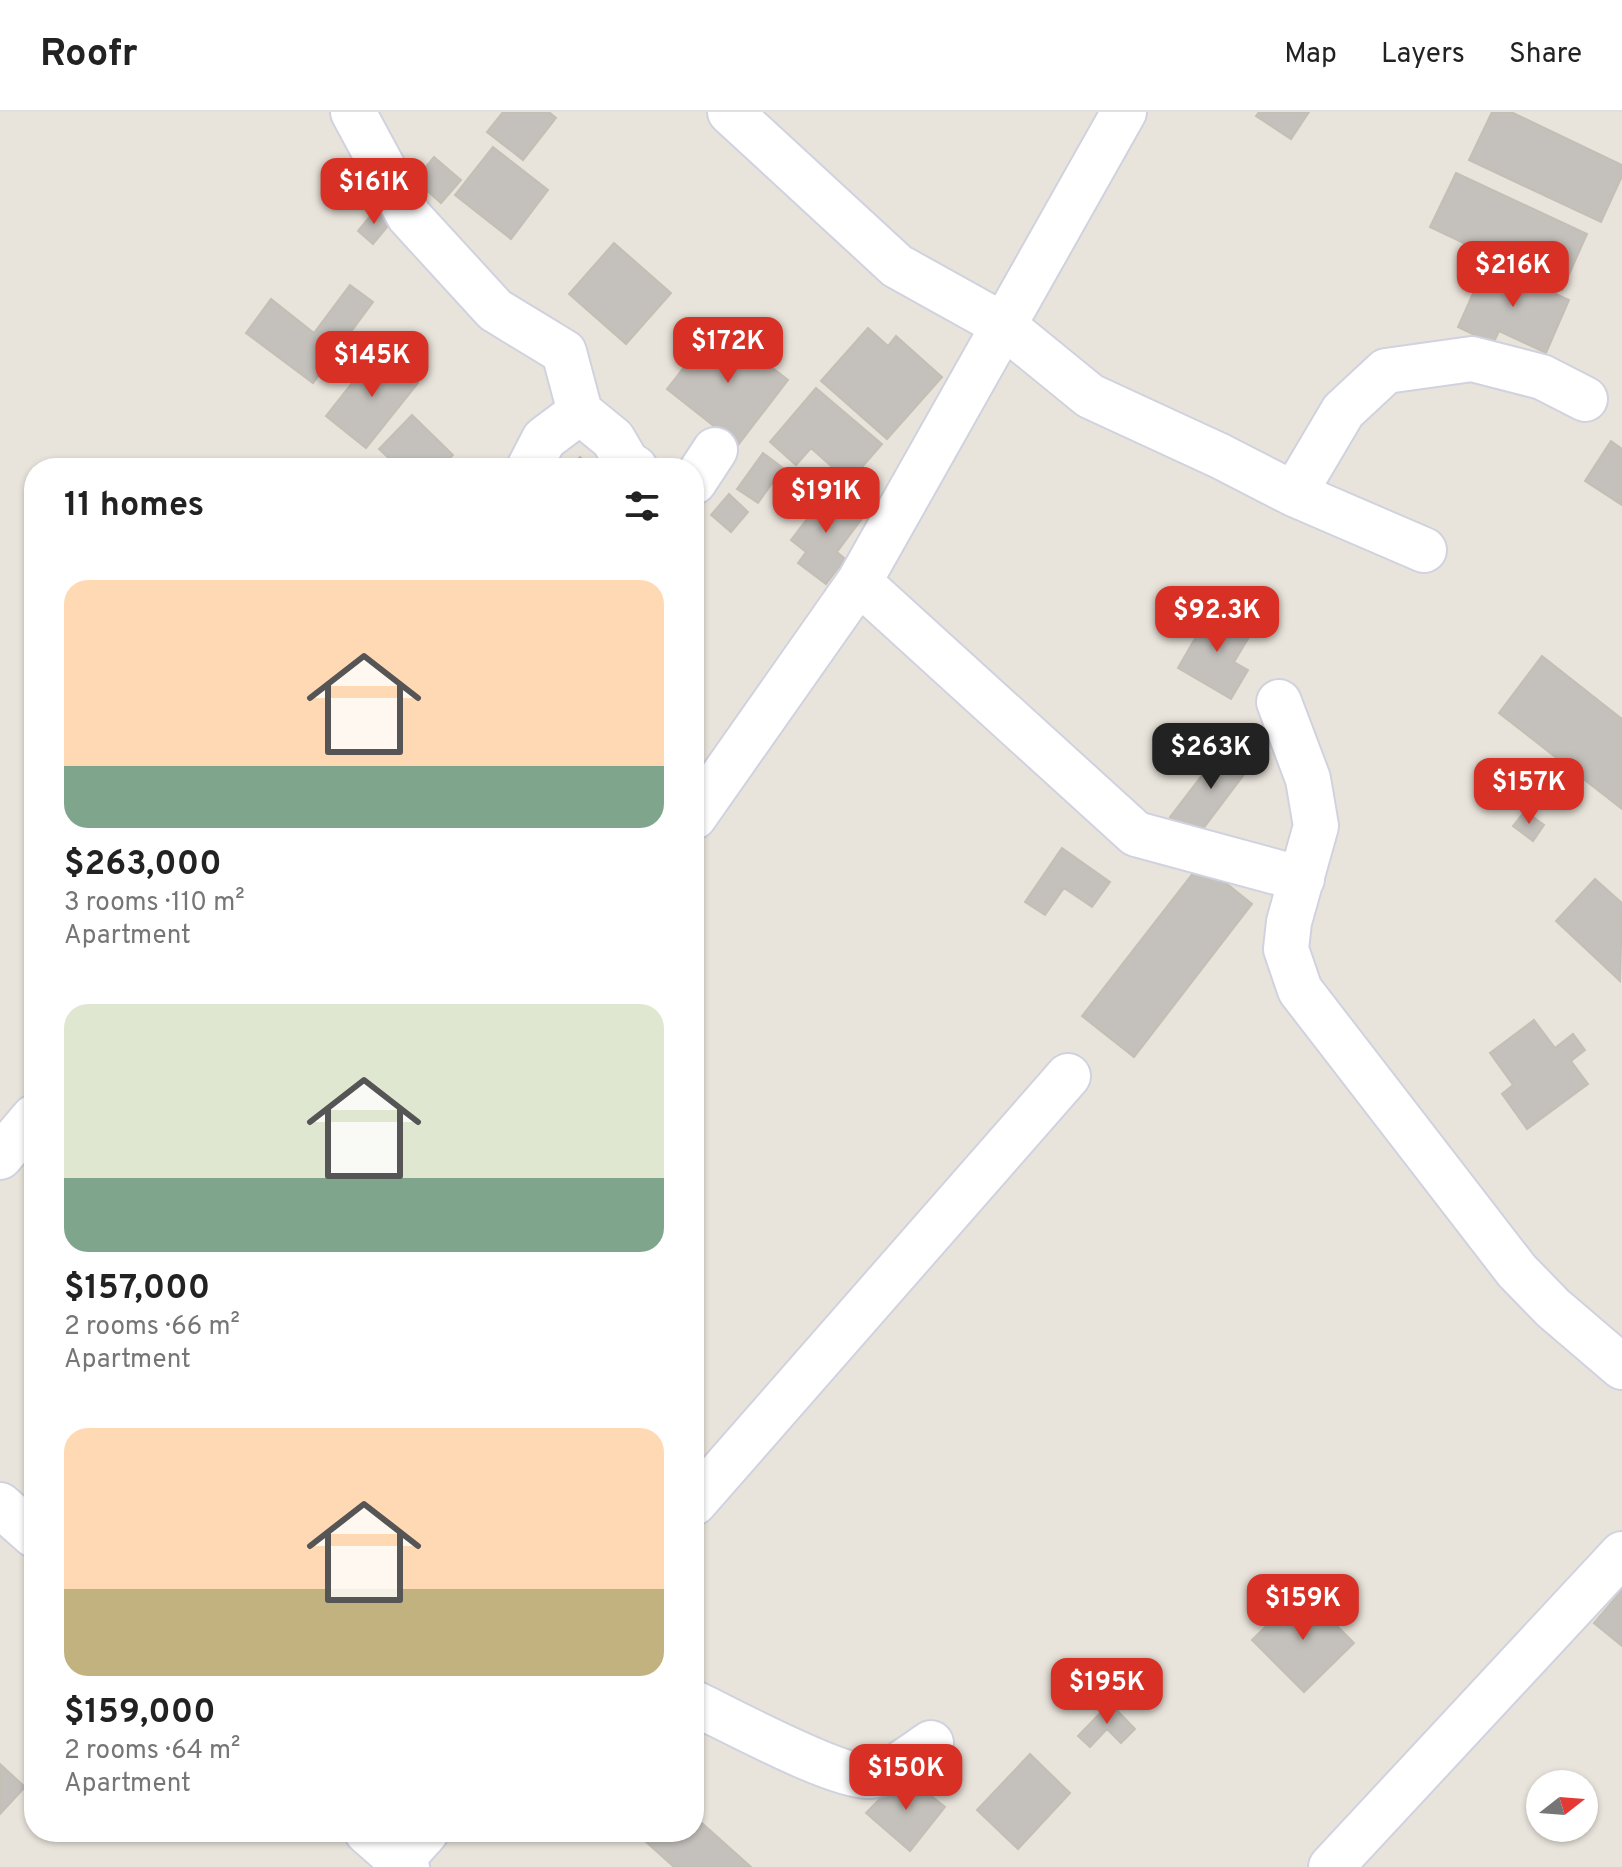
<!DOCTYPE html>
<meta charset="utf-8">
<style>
:root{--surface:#fff;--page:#f2f2f2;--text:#222;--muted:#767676;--line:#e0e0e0;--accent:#d93025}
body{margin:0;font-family:Overpass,sans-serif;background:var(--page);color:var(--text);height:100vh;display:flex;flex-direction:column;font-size:30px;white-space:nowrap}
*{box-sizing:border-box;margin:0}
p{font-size:26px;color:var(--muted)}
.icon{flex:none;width:44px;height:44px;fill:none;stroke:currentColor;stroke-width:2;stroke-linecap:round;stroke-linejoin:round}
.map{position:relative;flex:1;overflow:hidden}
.drawer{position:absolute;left:24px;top:346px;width:680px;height:1384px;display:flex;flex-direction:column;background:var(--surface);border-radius:32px;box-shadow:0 2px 6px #0004}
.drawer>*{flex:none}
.needle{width:52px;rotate:73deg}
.buttons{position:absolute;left:1526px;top:1658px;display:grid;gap:16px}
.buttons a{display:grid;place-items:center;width:72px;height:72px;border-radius:50%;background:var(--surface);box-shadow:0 2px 6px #0004;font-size:40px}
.price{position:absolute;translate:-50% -68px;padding:0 18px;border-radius:16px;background:var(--accent);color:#fff;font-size:26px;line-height:52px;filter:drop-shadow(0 2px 4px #0008)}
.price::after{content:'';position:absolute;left:50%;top:48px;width:24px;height:18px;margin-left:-12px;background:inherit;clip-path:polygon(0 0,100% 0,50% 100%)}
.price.selected{background:#222;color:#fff}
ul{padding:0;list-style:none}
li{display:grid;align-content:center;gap:16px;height:424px;padding:0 40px}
li span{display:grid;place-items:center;height:248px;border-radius:24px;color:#555}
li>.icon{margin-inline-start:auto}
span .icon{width:144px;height:144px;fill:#fffc;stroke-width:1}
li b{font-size:34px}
h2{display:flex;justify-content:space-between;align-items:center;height:96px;padding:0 40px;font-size:34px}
header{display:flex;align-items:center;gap:48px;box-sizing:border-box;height:112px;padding:0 40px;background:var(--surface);border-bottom:2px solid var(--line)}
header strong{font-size:38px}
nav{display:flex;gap:44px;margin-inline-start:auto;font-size:28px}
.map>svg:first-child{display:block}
</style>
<header>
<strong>Roofr</strong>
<nav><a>Map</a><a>Layers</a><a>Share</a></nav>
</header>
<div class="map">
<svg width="1622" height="1755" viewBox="0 0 1622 1755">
<rect width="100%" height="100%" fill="#e9e4db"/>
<path fill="#c4c0bb" stroke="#c3bfb5" stroke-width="2" d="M503,0H549L556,6L523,48L487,20Z
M1259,0H1309L1291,27L1256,4Z
M1492,0H1511L1622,53V64L1601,110L1469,48Z
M493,35L548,78L511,127L455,83Z
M434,45L461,68L441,91L415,68Z
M1456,61L1587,122L1562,178L1430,115Z
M376,97L391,110L373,132L358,119Z
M614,131L671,181L626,232L569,182Z
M1487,150L1569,188L1546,241L1499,219L1493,232L1458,215Z
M350,173L373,190L313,271L246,221L271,187L314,221Z
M717,213L788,268L738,333L667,277Z
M868,216L888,234L896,224L942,265L887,327L821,269Z
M378,238L418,271L366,336L326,304Z
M816,276L882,332L849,370L811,336L796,353L770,330Z
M412,303L453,343L440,356H399L379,337Z
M1611,329L1622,337V393L1585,369Z
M763,341L783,356L758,391L737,377Z
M580,345L592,356H570Z
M830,377L864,404L837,440L845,447L826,472L798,451L806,440L791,428Z
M729,382L748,400L731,420L711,403Z
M1212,497L1252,520L1234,550L1248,558L1231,587L1178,556Z
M1542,544L1622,607V697L1499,601Z
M1226,632L1252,652L1196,726L1170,705Z
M1525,699L1544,713L1533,729L1513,714Z
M1062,736L1110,770L1092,795L1064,776L1045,803L1025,790Z
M1201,751L1252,792L1134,945L1082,904Z
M1595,767L1622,791L1620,869L1556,809Z
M1534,908L1555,936L1573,922L1585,938L1571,949L1588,972L1527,1017L1502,982L1513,973L1490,941Z
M1622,1478V1534L1594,1511Z
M1302,1479L1354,1531L1304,1580L1252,1528Z
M1110,1591L1135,1617L1121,1631L1107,1617L1090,1635L1078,1624Z
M1030,1642L1070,1681L1018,1737L977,1698Z
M0,1652L25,1675L0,1702Z
M904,1662L945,1695L910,1739L866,1701Z
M694,1704L751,1755H674L635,1720H694Z"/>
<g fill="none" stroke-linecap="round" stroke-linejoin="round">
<g stroke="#d1d2df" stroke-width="48">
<path id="minor" d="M353,0L409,104L495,198L564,240L580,300
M730,0L897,154L1003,213L1090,284L1220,344L1294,382L1424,438
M529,356L544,327L580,300L613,327L627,351L635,356
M694,370L715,338
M1294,382L1343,299L1386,259L1472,247L1542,265L1585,287
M859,470L1136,722L1302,767
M1279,590L1308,667L1316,714L1289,810L1286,837L1300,878L1517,1159L1553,1196L1622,1255
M694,705L859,470L1124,0
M0,1045L34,1005
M694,1391L1068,964
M0,1393L34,1423
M694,1591C728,1607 840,1668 871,1664C893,1660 913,1643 931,1631
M367,1720L407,1755
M400,1749L426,1720
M1331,1755L1622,1442"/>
</g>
<use href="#minor" stroke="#fff" stroke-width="44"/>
</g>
</svg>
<div class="buttons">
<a><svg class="needle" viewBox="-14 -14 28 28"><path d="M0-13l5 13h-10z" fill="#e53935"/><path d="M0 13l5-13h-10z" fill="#767676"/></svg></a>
</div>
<b class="price" style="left:374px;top:114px">$161K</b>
<b class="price" style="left:1513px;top:197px">$216K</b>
<b class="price" style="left:728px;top:273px">$172K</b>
<b class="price" style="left:372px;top:287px">$145K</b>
<b class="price" style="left:826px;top:423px">$191K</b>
<b class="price" style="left:1217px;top:542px">$92.3K</b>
<b class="price selected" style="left:1211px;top:679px">$263K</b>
<b class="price" style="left:1529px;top:714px">$157K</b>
<b class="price" style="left:1303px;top:1530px">$159K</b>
<b class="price" style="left:1107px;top:1614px">$195K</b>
<b class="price" style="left:906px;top:1700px">$150K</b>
<section class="drawer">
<h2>11 homes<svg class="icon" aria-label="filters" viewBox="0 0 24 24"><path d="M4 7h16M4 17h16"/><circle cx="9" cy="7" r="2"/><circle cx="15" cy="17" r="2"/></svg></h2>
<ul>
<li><span style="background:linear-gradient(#ffd9b3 75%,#7fa58c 0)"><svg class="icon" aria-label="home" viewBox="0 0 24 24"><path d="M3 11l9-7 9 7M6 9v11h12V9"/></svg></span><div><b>$263,000</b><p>3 rooms · 110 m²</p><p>Apartment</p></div></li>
<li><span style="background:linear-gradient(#dfe7d0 70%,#7fa58c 0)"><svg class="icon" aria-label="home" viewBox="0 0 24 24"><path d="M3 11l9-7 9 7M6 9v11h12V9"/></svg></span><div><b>$157,000</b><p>2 rooms · 66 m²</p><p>Apartment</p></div></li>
<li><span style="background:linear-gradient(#ffd9b3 65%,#c2b280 0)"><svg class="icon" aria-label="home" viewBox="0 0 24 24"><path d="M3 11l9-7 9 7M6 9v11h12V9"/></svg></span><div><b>$159,000</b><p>2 rooms · 64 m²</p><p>Apartment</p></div></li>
</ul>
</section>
</div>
